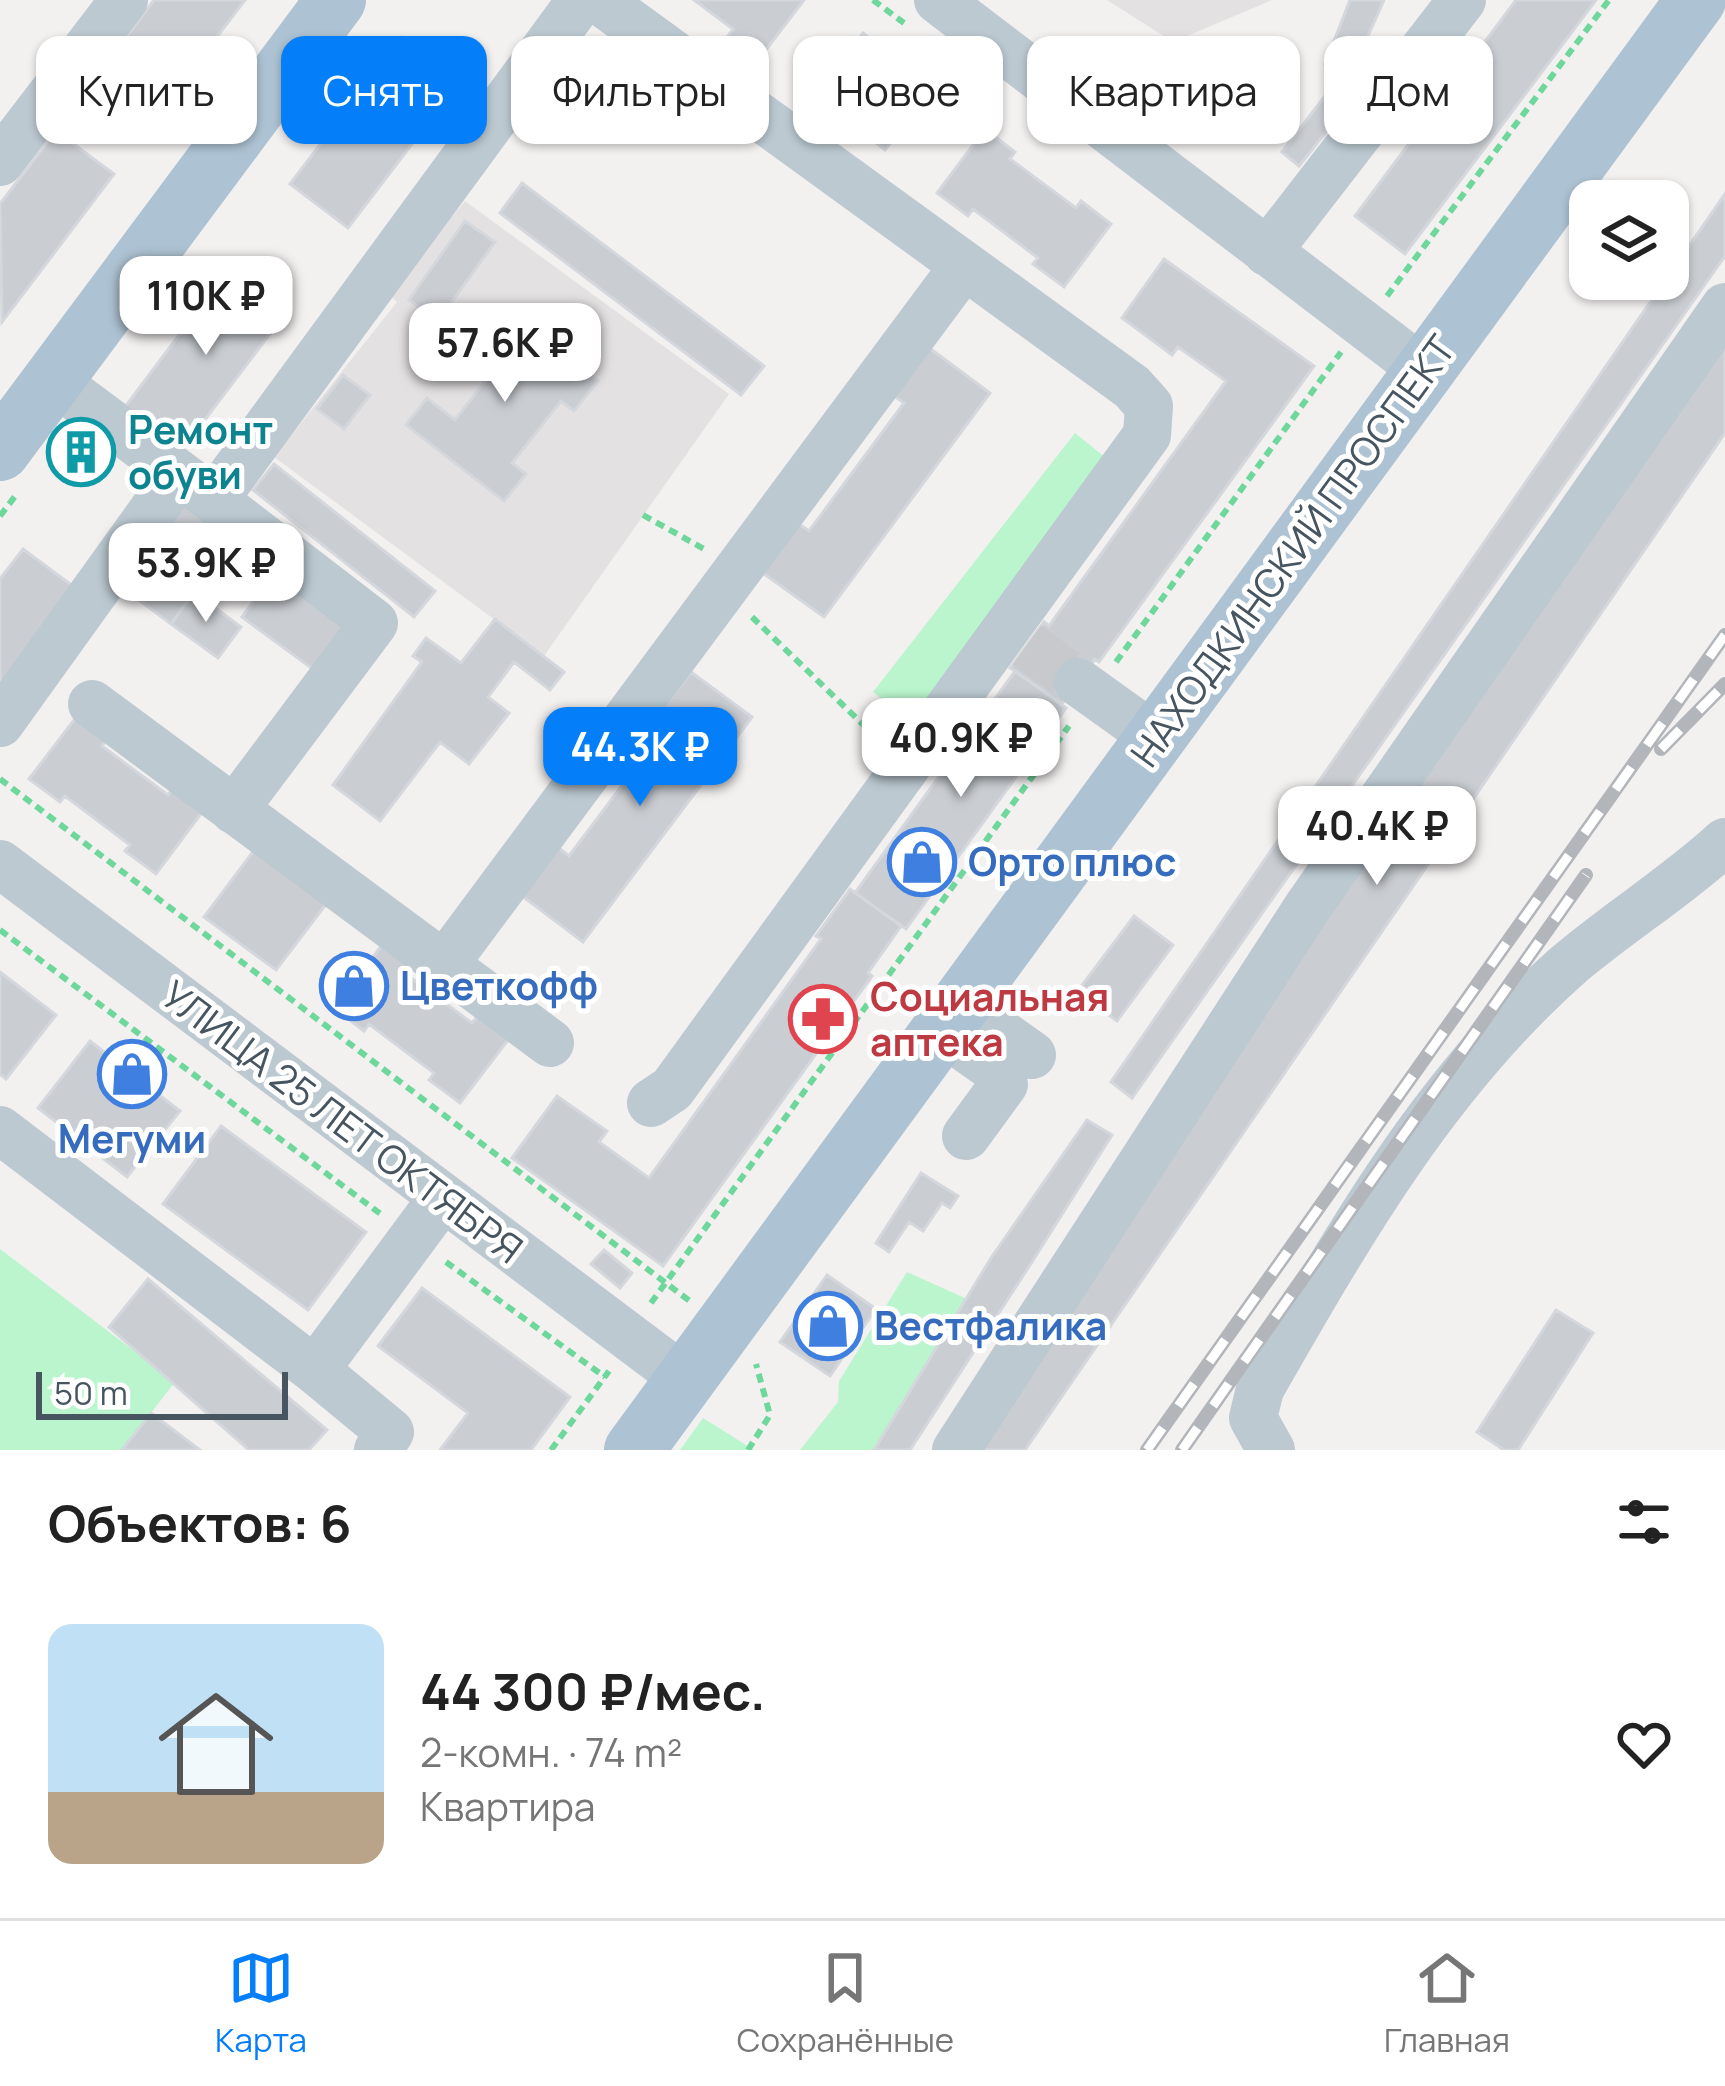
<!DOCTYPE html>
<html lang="ru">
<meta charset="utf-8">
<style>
:root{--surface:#fff;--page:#f2f2f2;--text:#222;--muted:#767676;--line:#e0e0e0;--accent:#047ff9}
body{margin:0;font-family:Manrope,sans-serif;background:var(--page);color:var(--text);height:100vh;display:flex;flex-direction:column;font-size:45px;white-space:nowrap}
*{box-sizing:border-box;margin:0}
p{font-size:39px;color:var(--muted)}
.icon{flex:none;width:66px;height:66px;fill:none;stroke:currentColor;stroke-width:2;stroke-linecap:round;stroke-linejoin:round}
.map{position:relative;height:1450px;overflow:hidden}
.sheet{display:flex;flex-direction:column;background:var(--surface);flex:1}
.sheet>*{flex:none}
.guide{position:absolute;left:36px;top:36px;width:1653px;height:108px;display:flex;gap:24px}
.buttons{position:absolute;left:1569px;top:180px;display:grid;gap:24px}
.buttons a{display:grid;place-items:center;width:120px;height:120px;border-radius:24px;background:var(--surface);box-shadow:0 3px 9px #0004;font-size:60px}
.scale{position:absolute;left:36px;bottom:30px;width:252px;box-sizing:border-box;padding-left:12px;border:6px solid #465560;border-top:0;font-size:33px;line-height:42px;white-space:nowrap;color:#465560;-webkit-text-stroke:9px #fff;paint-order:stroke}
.price{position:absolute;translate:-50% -102px;padding:0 27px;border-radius:24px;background:#fff;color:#222;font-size:39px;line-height:78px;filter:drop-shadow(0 3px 6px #0008)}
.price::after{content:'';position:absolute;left:50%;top:72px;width:36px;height:27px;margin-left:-18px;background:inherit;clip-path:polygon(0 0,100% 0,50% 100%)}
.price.selected{background:var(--accent);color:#fff}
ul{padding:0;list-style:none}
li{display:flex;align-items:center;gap:36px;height:300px;padding:0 48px}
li+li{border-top:3px solid var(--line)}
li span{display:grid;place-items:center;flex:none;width:336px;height:240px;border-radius:24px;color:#555}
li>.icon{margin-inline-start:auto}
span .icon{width:144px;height:144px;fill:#fffc;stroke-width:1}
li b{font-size:51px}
h2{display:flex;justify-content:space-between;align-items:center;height:144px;padding:0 48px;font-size:51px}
.pill{padding:0 42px;border-radius:24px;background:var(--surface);box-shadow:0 3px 9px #0004;font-size:42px;line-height:108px}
.pill.selected{background:var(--accent);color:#fff}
.tabs{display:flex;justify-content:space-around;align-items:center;height:168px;border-top:3px solid var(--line);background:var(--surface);font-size:33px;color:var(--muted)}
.tabs a{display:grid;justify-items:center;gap:6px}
.tabs .selected{color:var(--accent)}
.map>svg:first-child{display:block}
</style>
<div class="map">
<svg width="1725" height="1450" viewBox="0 0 1725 1450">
<rect width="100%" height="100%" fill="#f3f0f0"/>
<path fill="#e4e1e2" d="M1107,0H1272L1173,42Z
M465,201L729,394L544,656L274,457L397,302L386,293Z"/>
<path fill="#baf5cd" d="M1075,433L1106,458L912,722L873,692Z
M0,1249L175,1382L122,1450H0Z
M907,1272L967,1299L874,1450H800L838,1402L839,1381Z
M703,1418L754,1450H680Z"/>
<path fill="#caced3" stroke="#d4d7dc" stroke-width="3" d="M154,0H245L173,95L115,52Z
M694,0H804L759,59L728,36L733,29Z
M1350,0H1384L1350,76L1325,64Z
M1516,0H1596L1405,254L1355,216Z
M863,33L933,89L885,150L815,94Z
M402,37L460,81L348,228L290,184Z
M1338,79L1356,94L1299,166L1282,152Z
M985,129L1015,152L1010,159L1076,208L1081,201L1111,224L1064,287L1033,264L1038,258L973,209L968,216L937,193Z
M56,131L114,174L2,322L0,204Z
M522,183L764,366L741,395L500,213Z
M1725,194V256L1132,1098L1111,1082Z
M465,221L495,242L438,321L409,300Z
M1164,259L1314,366L1099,662L1095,659L1062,704L1010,668L1044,622L1049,626L1226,381L1178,347L1172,355L1122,318Z
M233,263L291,306L179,454L122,411Z
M500,305L598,381L574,411L561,401L512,463L526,474L504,501L406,425L427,398L455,420L506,354L478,333Z
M1725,320V433L1025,1450H967Z
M928,347L990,393L824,617L763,573L799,524L809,531L904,403L893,395Z
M343,375L370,395L344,429L317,409Z
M76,439L95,451L85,466L67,453Z
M274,464L435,591L414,617L253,490Z
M183,501L234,539L171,624L120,586Z
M23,549L81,592L0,700V579Z
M274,573L347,627L314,670L242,617Z
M194,592L241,627L218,658L171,624Z
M495,619L564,672L550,690L514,662L488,697L509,713L469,764L440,742L380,821L333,785L422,662L413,656L426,638L461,663Z
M1015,671L1066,708L906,929L855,893Z
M691,672L752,717L583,942L522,896L559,848L569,856L666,727L655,719Z
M77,716L107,739L102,746L168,795L173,788L203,811L156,874L125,851L130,845L65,796L60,802L29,779Z
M255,849L327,903L276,970L204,917Z
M850,889L901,926L868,973L872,976L663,1266L512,1158L557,1096L607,1131L599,1142L649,1178L821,939L816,936Z
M1134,916L1173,945L1117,1021L1077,992Z
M382,945L412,967L406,974L472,1023L477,1017L508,1040L460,1103L429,1080L434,1073L369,1024L364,1031L334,1008Z
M0,972L56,1015L6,1079L0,1074Z
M90,1041L180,1111L127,1177L38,1108Z
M1087,1120L1112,1135L1032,1262L910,1450H874L991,1258Z
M221,1126L366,1232L308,1310L163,1204Z
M921,1173L958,1196L950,1208L942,1203L923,1231L909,1222L889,1252L876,1243Z
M604,1250L632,1273L620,1288L591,1264Z
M827,1275L876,1309L830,1376L780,1342Z
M148,1279L327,1430L309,1450H249L109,1327Z
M422,1288L570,1397L531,1450H440L468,1413L378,1346Z
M1556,1310L1593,1333L1518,1450H1504L1477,1432Z
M151,1413L200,1450H122Z"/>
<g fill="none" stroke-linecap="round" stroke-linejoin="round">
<path stroke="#c8c9cc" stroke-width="48" stroke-dasharray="48 24" stroke-linecap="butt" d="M1027,645L1078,682"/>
<path stroke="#6ed79c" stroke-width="6" stroke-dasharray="9 6" stroke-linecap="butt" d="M873,0L904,23
M1387,296L1609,0
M643,515L704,549
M0,516L16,495
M752,617L880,741
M1116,662L1341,352
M0,779L691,1302
M0,930L382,1215
M446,1262L605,1377
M651,1303L1069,726
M551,1450L609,1371
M748,1450L770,1415L756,1364"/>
<path stroke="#bcc9d1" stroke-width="48" d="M599,0L1132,387L1149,406L1147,435L672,1089L651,1103
M938,0L1426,372
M0,162L124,0
M1267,252L1462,0
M53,380L214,500L581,0
M214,500L374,623L234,810
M1078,682L1156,738
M92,704L550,1043
M0,723L179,474
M0,864L685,1379
M444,965L963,267
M971,1012L1032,1055
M943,1032L997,1070L1004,1084L966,1136
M0,1130L315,1370
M378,1450L390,1432L315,1370L443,1197
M956,1450L1307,908L1725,307
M1271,1450L1253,1418L1260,1389C1347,1237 1433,1086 1566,967C1617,923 1675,888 1725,842"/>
<path stroke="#adc2d2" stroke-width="60" d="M0,451L336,0
M634,1450L1696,0"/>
<g stroke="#b2b6bb" stroke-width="14">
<path id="rail" d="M1661,749L1725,684
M1147,1450L1725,635
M1182,1450L1586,875"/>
</g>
<use href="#rail" stroke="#fff" stroke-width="9" stroke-dasharray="27" stroke-linecap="butt"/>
</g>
<defs>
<g id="building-ring" transform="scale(3.45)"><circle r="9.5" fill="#fff" stroke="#0f9aa8" stroke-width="1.5"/><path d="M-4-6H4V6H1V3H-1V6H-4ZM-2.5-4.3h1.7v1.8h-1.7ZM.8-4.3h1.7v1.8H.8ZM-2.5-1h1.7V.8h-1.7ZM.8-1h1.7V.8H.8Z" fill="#0f9aa8"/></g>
<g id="shop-ring" transform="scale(3.45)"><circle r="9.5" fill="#fff" stroke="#3f7fe0" stroke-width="1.5"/><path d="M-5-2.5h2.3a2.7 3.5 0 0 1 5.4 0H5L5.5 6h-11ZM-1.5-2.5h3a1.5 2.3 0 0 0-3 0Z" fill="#3f7fe0"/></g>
<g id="pharmacy-ring" transform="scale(3.45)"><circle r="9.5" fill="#fff" stroke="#e0444e" stroke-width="1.5"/><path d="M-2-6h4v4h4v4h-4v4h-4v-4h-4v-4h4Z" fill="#e0444e"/></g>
</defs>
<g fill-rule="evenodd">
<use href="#building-ring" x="81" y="452"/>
<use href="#shop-ring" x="922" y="862"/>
<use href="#shop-ring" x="354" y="986"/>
<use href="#pharmacy-ring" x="823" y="1019"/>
<use href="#shop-ring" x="132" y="1074"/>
<use href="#shop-ring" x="828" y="1326"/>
</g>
<g text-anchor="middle" stroke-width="10" stroke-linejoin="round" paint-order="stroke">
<g font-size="39" font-weight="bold" fill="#0d838f" stroke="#fff" text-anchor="start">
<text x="128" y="444">Ремонт<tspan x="128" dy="45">обуви</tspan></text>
</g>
<g font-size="39" fill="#465560" stroke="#fff">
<text transform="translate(1293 551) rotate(-54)" y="14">НАХОДКИНСКИЙ ПРОСПЕКТ</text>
<text transform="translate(342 1122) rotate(37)" y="14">УЛИЦА 25 ЛЕТ ОКТЯБРЯ</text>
</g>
<g font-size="39" font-weight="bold" fill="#366cbe" stroke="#fff" text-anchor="start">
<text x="968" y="876">Орто плюс</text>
<text x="400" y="1000">Цветкофф</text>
<text x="132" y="1153" text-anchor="middle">Мегуми</text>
<text x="874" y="1340">Вестфалика</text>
</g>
<g font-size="39" font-weight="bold" fill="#be3a42" stroke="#fff" text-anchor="start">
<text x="870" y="1011">Социальная<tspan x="870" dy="45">аптека</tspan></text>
</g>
</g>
</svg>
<div class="buttons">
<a><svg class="icon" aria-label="layers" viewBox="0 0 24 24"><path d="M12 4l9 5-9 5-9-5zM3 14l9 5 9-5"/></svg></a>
</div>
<div class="scale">50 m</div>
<b class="price" style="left:206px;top:358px">110K ₽</b>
<b class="price" style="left:505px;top:405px">57.6K ₽</b>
<b class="price" style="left:206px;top:625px">53.9K ₽</b>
<b class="price" style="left:961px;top:800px">40.9K ₽</b>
<b class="price selected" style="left:640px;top:809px">44.3K ₽</b>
<b class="price" style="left:1377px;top:888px">40.4K ₽</b>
<div class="guide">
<a class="pill">Купить</a>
<a class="pill selected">Снять</a>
<a class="pill">Фильтры</a>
<a class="pill">Новое</a>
<a class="pill">Квартира</a>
<a class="pill">Дом</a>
</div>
</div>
<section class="sheet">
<h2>Объектов: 6<svg class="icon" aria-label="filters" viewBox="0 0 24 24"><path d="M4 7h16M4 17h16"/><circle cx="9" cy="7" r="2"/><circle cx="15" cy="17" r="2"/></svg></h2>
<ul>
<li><span style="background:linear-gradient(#bfe0f5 70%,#b9a48a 0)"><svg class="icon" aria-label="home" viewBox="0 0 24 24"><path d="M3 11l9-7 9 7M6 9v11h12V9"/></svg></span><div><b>44 300 ₽/мес.</b><p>2-комн. · 74 m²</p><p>Квартира</p></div><svg class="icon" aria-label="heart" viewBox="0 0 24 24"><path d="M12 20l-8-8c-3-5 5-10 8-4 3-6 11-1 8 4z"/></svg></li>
</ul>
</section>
<nav class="tabs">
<a class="selected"><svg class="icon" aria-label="map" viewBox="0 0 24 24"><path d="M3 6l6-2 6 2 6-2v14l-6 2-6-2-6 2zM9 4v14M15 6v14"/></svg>Карта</a>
<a><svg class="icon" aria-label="saved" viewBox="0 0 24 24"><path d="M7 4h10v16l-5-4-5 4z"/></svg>Сохранённые</a>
<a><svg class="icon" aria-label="home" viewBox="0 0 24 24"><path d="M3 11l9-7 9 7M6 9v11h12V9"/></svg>Главная</a>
</nav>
